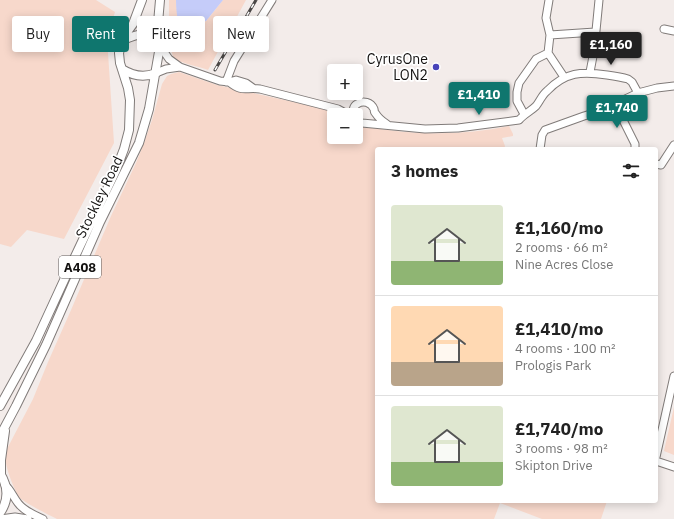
<!DOCTYPE html>
<meta charset="utf-8">
<style>
:root{--surface:#fff;--page:#f6f6f6;--text:#222;--muted:#767676;--line:#e0e0e0;--accent:#0f766e}
body{margin:0;font-family:"IBM Plex Sans",sans-serif;background:var(--page);color:var(--text);height:100vh;display:flex;flex-direction:column;font-size:15px;white-space:nowrap}
*{box-sizing:border-box;margin:0}
p{font-size:13px;color:var(--muted)}
.icon{flex:none;width:22px;height:22px;fill:none;stroke:currentColor;stroke-width:2;stroke-linecap:round;stroke-linejoin:round}
.map{position:relative;flex:1;overflow:hidden}
.sheet{position:absolute;left:375px;top:147px;width:283px;height:356px;display:flex;flex-direction:column;background:var(--surface);border-radius:4px;box-shadow:0 2px 10px #0003}
.sheet>*{flex:none}
.top-card{position:absolute;left:12px;top:16px;width:303px;height:36px;display:flex;gap:8px}
.buttons{position:absolute;left:327px;top:64px;display:grid;gap:8px}
.buttons a{display:grid;place-items:center;width:36px;height:36px;border-radius:4px;background:var(--surface);box-shadow:0 2px 10px #0003;font-size:20px}
.price{position:absolute;translate:-50% -34px;padding:0 9px;border-radius:4px;background:var(--accent);color:#fff;font-size:13px;line-height:26px;filter:drop-shadow(0 1px 2px #0008)}
.price::after{content:'';position:absolute;left:50%;top:24px;width:12px;height:9px;margin-left:-6px;background:inherit;clip-path:polygon(0 0,100% 0,50% 100%)}
.price.selected{background:#222;color:#fff}
ul{padding:0;list-style:none}
li{display:flex;align-items:center;gap:12px;height:100px;padding:0 16px}
li+li{border-top:1px solid var(--line)}
li span{display:grid;place-items:center;flex:none;width:112px;height:80px;border-radius:4px;color:#555}
li>.icon{margin-inline-start:auto}
span .icon{width:48px;height:48px;fill:#fffc;stroke-width:1}
li b{font-size:17px}
h2{display:flex;justify-content:space-between;align-items:center;height:48px;padding:0 16px;font-size:17px}
.pill{padding:0 14px;border-radius:4px;background:var(--surface);box-shadow:0 2px 10px #0003;font-size:14px;line-height:36px}
.pill.selected{background:var(--accent);color:#fff}
.map>svg:first-child{display:block}
</style>
<div class="map">
<svg width="674" height="519" viewBox="0 0 674 519">
<rect width="100%" height="100%" fill="#f3ecea"/>
<path fill="#f7d8cb" d="M0,0H96L115,12L107,38L114,143L64,239L27,230L11,247L0,244Z
M169,0H176V1L178,18L189,32L192,31L200,23L206,21L223,0H246L208,70C200,67 181,63 175,59C168,53 169,11 169,0Z
M179,72L217,85L312,106L343,115H334V137H356V125L363,127C384,129 405,133 425,133C453,134 481,132 509,126L513,134V136L502,138L505,146L504,149H377V501H607L601,519H542L500,503L494,519H57C49,515 23,502 19,497C15,491 6,469 6,462C5,457 6,452 8,447L33,399L48,362L71,310L111,216L136,163L145,140L152,120L162,84L167,76L171,74Z
M674,407V455L664,451Z"/>
<path fill="#c5ccf9" d="M176,0H223L206,21L200,23L192,31L189,32L186,37H183C178,26 176,12 176,0Z"/>
<g fill="none" stroke-linecap="round" stroke-linejoin="round">
<g stroke="#807b79" stroke-width="9">
<path id="minor" d="M549,0L546,18L550,35L548,53L564,77
M664,29L674,31
M550,35L595,32
M160,46L169,59L180,67L220,81L229,82L236,80L246,83L253,88
M590,72L594,51L599,0
M156,73L166,69L180,67
M226,82L234,61L272,0
M229,82C243,93 245,87 260,89L338,109L349,115
M615,104L635,144V149
M524,114L517,101V92L519,83L536,59L548,53
M353,115C353,110 353,106 357,104C363,100 371,102 374,109C375,113 373,111 376,114C379,119 384,122 388,125
M356,120L362,123L425,129L458,128L519,120C524,114 531,111 536,106C540,101 542,95 547,91C565,72 582,71 607,75C614,76 621,77 628,79L632,82L638,93
M540,149L542,135L545,130L584,116L600,111L638,93L657,88L674,86
M656,164L661,165L674,145
M656,457L674,376
M656,461L674,467
M5,485C11,490 13,497 18,503C24,511 34,515 43,519
M0,519L15,517L28,519"/>
</g>
<g stroke="#807b79" stroke-width="10">
<path id="major" d="M122,41C136,34 151,28 160,46
M122,69C133,76 144,78 156,73
M0,406L36,341L71,265L116,170L124,149L129,130L130,100L128,88L120,63L119,53L122,42L125,35L133,24L142,0
M0,436L16,406L46,345L100,222L139,143L149,109L160,46L158,23L160,0
M0,473C8,486 9,500 0,513
M1,475V460L5,431"/>
</g>
<use href="#minor" stroke="#fff" stroke-width="7"/>
<use href="#major" stroke="#fff" stroke-width="8"/>
<g stroke="#4a4746" stroke-width="3">
<path id="rail" d="M215,70L256,0"/>
</g>
<use href="#rail" stroke="#fff" stroke-width="1.5" stroke-dasharray="4.5" stroke-linecap="butt"/>
</g>
<circle fill="#4843b9" stroke="#fff" stroke-width="1.5" cx="436" cy="67" r="4"/>
<g text-anchor="middle" stroke-width="3.5" stroke-linejoin="round" paint-order="stroke">
<rect fill="#fff" stroke="#5a5858" stroke-width="1" x="59" y="256" width="42" height="22" rx="3"/>
<g font-size="13" font-weight="bold" fill="#131110">
<text x="80" y="272">A408</text>
</g>
<g font-size="14" fill="#131110" stroke="#fff" text-anchor="end">
<text x="428" y="64">CyrusOne<tspan x="428" dy="16">LON2</tspan></text>
</g>
<g font-size="14" fill="#131110" stroke="#fff">
<text transform="translate(99 197) rotate(-64)" y="5">Stockley Road</text>
</g>
</g>
</svg>
<div class="buttons">
<a>+</a>
<a>−</a>
</div>
<b class="price selected" style="left:611px;top:66px">£1,160</b>
<b class="price" style="left:479px;top:116px">£1,410</b>
<b class="price" style="left:617px;top:129px">£1,740</b>
<div class="top-card">
<a class="pill">Buy</a>
<a class="pill selected">Rent</a>
<a class="pill">Filters</a>
<a class="pill">New</a>
</div>
<section class="sheet">
<h2>3 homes<svg class="icon" aria-label="filters" viewBox="0 0 24 24"><path d="M4 7h16M4 17h16"/><circle cx="9" cy="7" r="2"/><circle cx="15" cy="17" r="2"/></svg></h2>
<ul>
<li><span style="background:linear-gradient(#dfe7d0 70%,#8fb573 0)"><svg class="icon" aria-label="home" viewBox="0 0 24 24"><path d="M3 11l9-7 9 7M6 9v11h12V9"/></svg></span><div><b>£1,160/mo</b><p>2 rooms · 66 m²</p><p>Nine Acres Close</p></div></li>
<li><span style="background:linear-gradient(#ffd9b3 70%,#b9a48a 0)"><svg class="icon" aria-label="home" viewBox="0 0 24 24"><path d="M3 11l9-7 9 7M6 9v11h12V9"/></svg></span><div><b>£1,410/mo</b><p>4 rooms · 100 m²</p><p>Prologis Park</p></div></li>
<li><span style="background:linear-gradient(#dfe7d0 70%,#8fb573 0)"><svg class="icon" aria-label="home" viewBox="0 0 24 24"><path d="M3 11l9-7 9 7M6 9v11h12V9"/></svg></span><div><b>£1,740/mo</b><p>3 rooms · 98 m²</p><p>Skipton Drive</p></div></li>
</ul>
</section>
</div>
